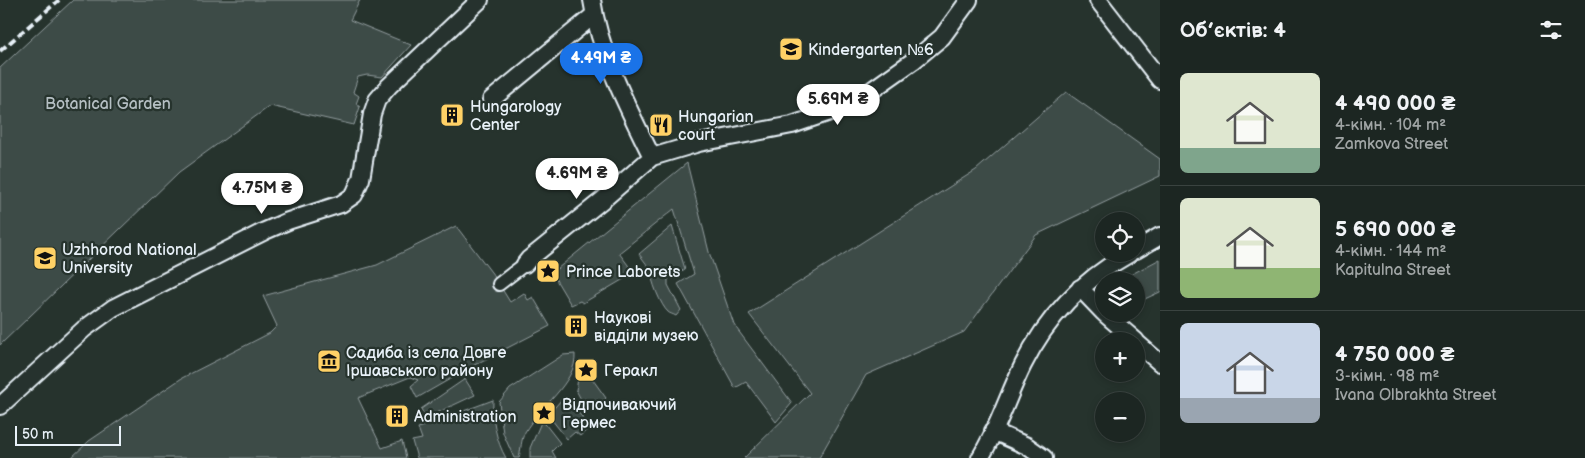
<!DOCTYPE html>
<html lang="uk">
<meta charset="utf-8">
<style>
:root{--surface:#1c2622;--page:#29322f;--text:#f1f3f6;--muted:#a0a5a5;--line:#3a4340;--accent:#1a73e8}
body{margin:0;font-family:"Balsamiq Sans",sans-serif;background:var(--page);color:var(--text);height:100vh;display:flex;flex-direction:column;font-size:19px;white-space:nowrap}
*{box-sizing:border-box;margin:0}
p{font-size:16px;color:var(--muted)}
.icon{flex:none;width:28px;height:28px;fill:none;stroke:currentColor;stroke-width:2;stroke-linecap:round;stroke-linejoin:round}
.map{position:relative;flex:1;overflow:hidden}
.drawer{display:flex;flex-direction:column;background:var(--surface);width:425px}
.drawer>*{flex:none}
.tools{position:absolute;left:1095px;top:212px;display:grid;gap:10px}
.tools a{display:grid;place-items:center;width:50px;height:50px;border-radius:50%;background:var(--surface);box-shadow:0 2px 8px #0003,0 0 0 1px var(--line);font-size:25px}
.scale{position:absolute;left:15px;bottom:12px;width:106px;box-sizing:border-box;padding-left:5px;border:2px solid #e8f1f8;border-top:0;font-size:14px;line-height:18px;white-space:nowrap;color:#e8f1f8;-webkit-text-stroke:4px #26332d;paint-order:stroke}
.price{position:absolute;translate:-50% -42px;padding:0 11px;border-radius:18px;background:#fff;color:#222;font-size:16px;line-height:32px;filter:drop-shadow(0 1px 2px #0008)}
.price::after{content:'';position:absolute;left:50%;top:30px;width:15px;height:11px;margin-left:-8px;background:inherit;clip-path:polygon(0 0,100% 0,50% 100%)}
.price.selected{background:var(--accent);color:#fff}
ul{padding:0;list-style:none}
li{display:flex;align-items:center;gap:15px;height:125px;padding:0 20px}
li+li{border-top:1px solid var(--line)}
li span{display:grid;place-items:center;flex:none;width:140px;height:100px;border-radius:8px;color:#555}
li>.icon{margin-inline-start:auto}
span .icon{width:60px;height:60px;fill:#fffc;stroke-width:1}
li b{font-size:21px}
h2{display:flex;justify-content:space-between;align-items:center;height:60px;padding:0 20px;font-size:21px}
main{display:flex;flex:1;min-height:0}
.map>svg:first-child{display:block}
</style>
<main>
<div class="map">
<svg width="1160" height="458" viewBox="0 0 1160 458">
<rect width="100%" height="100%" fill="#26332d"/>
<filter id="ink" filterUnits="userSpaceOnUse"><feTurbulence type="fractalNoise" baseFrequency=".02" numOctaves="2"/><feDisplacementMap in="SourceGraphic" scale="10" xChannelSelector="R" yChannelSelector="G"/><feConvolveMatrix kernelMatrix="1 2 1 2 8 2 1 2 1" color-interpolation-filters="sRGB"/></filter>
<g filter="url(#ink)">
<path fill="#3e4b47" stroke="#939ea0" d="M73,0H360L350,20L411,45L382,77L367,75L358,77L353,92L359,96L356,104L360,107L354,125L270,106L179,172L0,345V68Z
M1066,92L1160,159V176L1036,235L964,332L866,375L819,458H744L810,393L749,314L976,170Z
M687,163L709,252L734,325L792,403L776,422L746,382L735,388L678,284L694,274L674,209L619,253L634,273L583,303L580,301L571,305L552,273Z
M456,226L494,276L510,302L524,293L528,300L533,297L550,326L478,363L417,398L411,386L418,380L410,377L358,398L382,448L402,441L406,458H71L89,441L182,378L270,333L277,326L263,296L377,265Z
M672,226L685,269L668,279V285L681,310L676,316C673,314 670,314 668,312C661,306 650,279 651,270L639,254Z
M1160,259V292L1136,303V281H1119Z
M575,354C577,383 538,408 525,432C521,439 521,450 519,458H514L503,433L499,402L510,389L563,355Z
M586,374L593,380L606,398L596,409H586L576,390L578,379Z
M465,379L475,395L426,418L421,409Z
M562,399H564L569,401L590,427L580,436L575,432L567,439L548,415Z
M493,400C492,419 496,441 506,458H417L412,441L422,439L418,428Z
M542,420L560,443L552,451L556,458H530V448Z"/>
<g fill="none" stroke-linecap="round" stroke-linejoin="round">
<g stroke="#e8f1f8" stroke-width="16">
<path id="pedestrian" d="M499,284L525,264"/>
</g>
<g stroke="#e8f1f8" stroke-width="20">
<path id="minor" d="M592,0C600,55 628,108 652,157
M1098,0L1160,80
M491,100L594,15
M1136,250L1160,236
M525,264L529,259L605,198L652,157L699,143L792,125L833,111L872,90L913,61L942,37L969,0
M1080,288L1104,313
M1105,314L1136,341
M1136,342L1160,363
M0,406L84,329L113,308L265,231L288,221L341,204L354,195L361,179L372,114L377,100L389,86L480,0
M993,431L1027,446L1044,458
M980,458C998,429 1008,395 1023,365C1047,317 1082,280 1129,254"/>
</g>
<use href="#pedestrian" stroke="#26332d" stroke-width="12"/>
<use href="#minor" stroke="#26332d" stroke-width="16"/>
<path stroke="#e8f1f8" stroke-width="4" stroke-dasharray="8 4" stroke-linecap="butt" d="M0,51L59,0"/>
</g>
</g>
<defs>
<g id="school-square" transform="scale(1.25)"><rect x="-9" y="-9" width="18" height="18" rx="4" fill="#ffd166" stroke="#26332d"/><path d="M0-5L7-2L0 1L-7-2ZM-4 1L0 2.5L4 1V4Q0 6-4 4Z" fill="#111"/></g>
<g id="building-square" transform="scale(1.25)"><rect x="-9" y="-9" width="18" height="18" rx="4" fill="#ffd166" stroke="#26332d"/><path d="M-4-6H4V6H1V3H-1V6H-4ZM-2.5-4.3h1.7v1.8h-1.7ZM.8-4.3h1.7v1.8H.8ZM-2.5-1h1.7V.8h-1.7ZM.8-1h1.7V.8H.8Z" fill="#111"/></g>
<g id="restaurant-square" transform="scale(1.25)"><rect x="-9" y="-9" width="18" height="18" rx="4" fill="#ffd166" stroke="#26332d"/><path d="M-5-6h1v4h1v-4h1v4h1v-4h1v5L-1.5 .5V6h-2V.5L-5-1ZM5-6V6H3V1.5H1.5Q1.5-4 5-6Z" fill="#111"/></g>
<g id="university-square" transform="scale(1.25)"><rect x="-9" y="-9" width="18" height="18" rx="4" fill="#ffd166" stroke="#26332d"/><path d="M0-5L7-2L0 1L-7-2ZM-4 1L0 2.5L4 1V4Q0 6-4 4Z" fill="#111"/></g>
<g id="sight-square" transform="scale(1.25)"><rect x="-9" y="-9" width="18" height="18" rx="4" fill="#ffd166" stroke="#26332d"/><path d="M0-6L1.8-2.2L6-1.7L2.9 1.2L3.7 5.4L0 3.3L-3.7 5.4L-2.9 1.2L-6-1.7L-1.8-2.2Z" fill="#111"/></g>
<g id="museum-square" transform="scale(1.25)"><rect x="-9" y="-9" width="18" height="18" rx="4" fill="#ffd166" stroke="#26332d"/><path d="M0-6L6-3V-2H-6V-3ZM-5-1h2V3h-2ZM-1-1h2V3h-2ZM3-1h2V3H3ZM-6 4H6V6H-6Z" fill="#111"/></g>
</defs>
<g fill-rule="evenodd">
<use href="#school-square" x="791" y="49"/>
<use href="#building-square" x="452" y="115"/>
<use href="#restaurant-square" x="661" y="125"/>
<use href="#university-square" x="45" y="258"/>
<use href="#sight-square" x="548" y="271"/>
<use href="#building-square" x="576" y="326"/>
<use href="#museum-square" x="329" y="361"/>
<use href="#sight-square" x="586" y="370"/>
<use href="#sight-square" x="544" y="413"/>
<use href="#building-square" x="397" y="416"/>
</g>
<g text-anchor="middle" stroke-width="4.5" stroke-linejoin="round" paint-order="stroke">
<g font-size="16" fill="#e8f1f8" stroke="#26332d" text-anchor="start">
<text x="808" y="55">Kindergarten №6</text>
<text x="470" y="112">Hungarology<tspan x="470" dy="18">Center</tspan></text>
<text x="678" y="122">Hungarian<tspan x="678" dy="18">court</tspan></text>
<text x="62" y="255">Uzhhorod National<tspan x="62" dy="18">University</tspan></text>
<text x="566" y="277">Prince Laborets</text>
<text x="594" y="323">Наукові<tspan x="594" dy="18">відділи музею</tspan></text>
<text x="346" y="358">Садиба із села Довге<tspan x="346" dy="18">Іршавського району</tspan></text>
<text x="604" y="376">Геракл</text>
<text x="562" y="410">Відпочиваючий<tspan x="562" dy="18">Гермес</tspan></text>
<text x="414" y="422">Administration</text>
</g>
<g font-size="16" fill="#b5bfc3" stroke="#26332d">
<text x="108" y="109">Botanical Garden</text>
</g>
</g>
</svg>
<div class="tools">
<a><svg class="icon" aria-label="locate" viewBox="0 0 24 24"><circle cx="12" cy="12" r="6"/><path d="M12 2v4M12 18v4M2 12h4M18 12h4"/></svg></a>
<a><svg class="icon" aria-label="layers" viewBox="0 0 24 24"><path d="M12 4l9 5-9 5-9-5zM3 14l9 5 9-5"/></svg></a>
<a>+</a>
<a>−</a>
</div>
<div class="scale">50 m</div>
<b class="price selected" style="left:601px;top:85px">4.49M ₴</b>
<b class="price" style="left:838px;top:126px">5.69M ₴</b>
<b class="price" style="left:577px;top:200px">4.69M ₴</b>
<b class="price" style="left:262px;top:215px">4.75M ₴</b>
</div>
<section class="drawer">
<h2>Об’єктів: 4<svg class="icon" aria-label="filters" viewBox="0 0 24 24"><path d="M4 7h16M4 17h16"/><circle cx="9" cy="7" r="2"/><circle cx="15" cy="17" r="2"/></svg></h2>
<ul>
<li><span style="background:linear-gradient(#dfe7d0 75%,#7fa58c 0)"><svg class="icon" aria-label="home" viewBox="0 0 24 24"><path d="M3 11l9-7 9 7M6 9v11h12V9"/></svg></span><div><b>4 490 000 ₴</b><p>4-кімн. · 104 m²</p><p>Zamkova Street</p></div></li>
<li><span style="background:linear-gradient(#dfe7d0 70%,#8fb573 0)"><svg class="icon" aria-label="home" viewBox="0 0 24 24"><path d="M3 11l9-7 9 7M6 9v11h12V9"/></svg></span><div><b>5 690 000 ₴</b><p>4-кімн. · 144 m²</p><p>Kapitulna Street</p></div></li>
<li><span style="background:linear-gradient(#c9d6e8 75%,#9aa5b1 0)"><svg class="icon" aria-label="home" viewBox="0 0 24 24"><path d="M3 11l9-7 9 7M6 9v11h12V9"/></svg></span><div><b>4 750 000 ₴</b><p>3-кімн. · 98 m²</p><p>Ivana Olbrakhta Street</p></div></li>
</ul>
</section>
</main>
